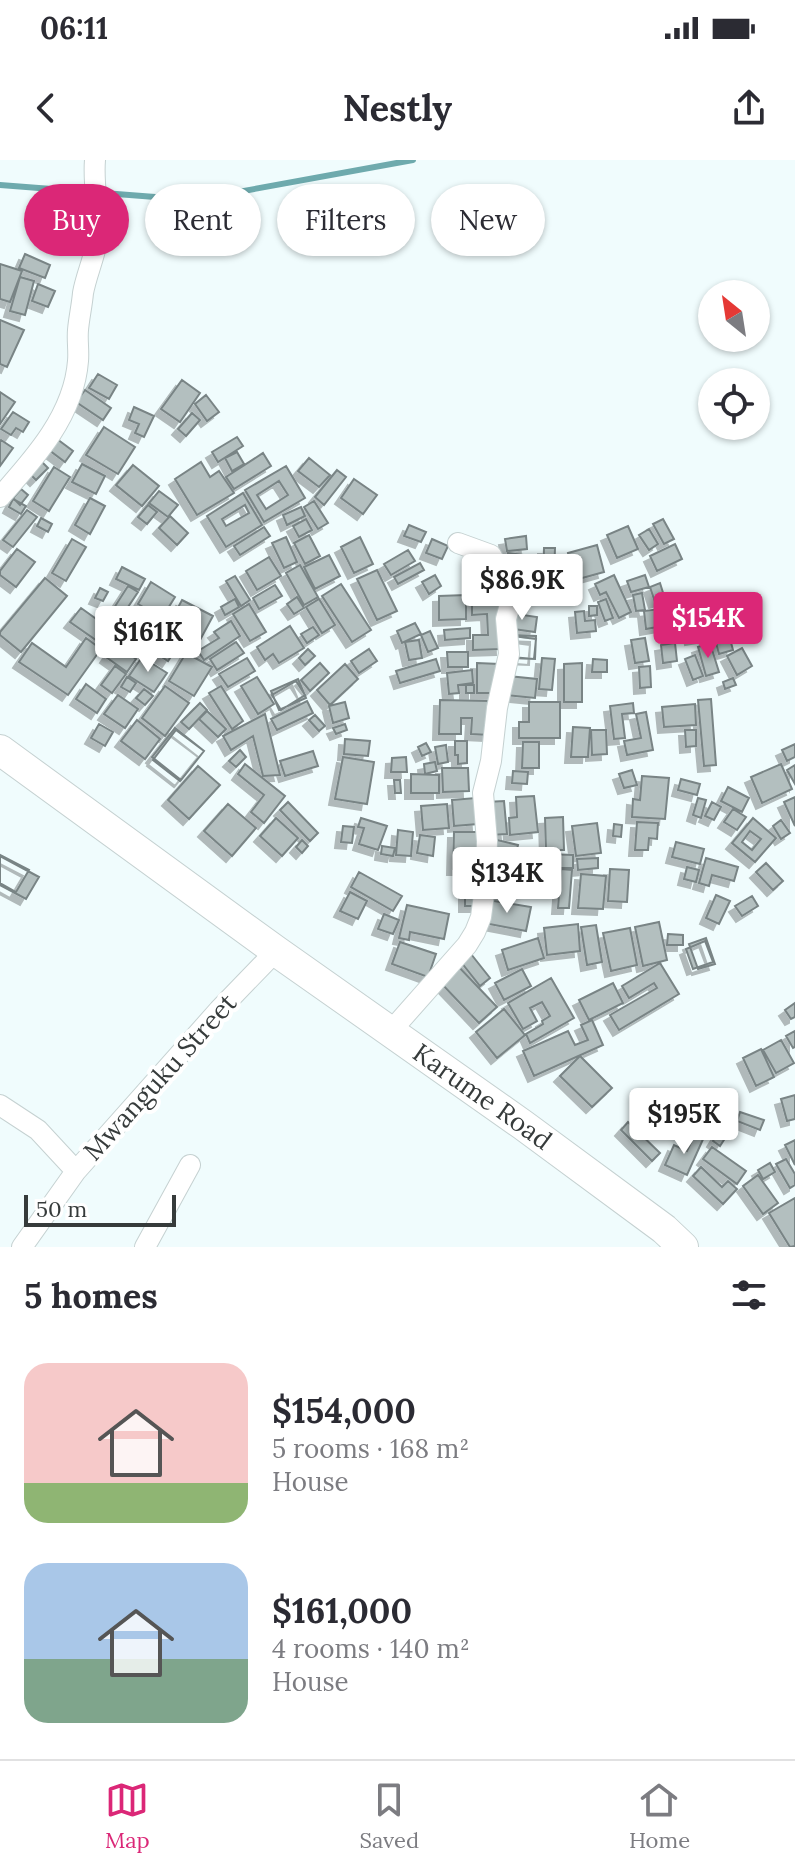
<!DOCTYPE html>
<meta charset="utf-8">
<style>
:root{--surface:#fff;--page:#f7f7f7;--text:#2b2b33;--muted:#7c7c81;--line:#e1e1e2;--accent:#db2777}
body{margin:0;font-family:Lora,serif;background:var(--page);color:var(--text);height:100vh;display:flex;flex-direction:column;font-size:30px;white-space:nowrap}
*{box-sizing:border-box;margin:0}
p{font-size:26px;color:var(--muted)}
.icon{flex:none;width:44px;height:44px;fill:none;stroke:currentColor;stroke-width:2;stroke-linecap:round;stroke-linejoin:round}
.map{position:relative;height:1087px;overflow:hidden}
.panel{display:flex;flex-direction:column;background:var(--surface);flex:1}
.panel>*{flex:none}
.guide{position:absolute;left:24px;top:24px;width:748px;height:72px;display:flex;gap:16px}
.needle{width:52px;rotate:330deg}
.buttons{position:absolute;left:698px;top:120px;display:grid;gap:16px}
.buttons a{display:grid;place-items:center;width:72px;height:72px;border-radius:50%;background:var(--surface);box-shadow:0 2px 6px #0004;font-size:40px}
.scale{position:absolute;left:24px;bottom:20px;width:152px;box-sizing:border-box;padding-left:8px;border:4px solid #363b3b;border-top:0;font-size:22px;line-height:28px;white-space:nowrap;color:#363b3b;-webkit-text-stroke:6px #fff;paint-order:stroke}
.price{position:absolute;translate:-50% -68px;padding:0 18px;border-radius:8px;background:#fff;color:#222;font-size:26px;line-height:52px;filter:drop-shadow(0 2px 4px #0008)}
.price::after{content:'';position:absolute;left:50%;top:48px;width:24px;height:18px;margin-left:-12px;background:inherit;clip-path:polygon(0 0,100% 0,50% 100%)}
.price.current{background:var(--accent);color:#fff}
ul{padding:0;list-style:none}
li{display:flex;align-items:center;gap:24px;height:200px;padding:0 24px}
li span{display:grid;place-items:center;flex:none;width:224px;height:160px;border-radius:24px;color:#555}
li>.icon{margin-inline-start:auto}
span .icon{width:96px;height:96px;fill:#fffc;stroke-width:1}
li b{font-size:34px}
h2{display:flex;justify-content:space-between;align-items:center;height:96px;padding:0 24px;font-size:34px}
.chip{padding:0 28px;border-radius:36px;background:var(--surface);box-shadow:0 2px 6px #0004;font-size:28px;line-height:72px}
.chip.current{background:var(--accent);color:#fff}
.status{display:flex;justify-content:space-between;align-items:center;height:56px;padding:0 40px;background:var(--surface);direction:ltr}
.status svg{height:22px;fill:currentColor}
header{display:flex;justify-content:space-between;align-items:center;height:104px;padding:0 24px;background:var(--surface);font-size:36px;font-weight:800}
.tab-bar{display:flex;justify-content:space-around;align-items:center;height:112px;border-top:2px solid var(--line);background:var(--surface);font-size:22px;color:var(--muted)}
.tab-bar a{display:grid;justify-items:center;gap:4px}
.tab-bar .current{color:var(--accent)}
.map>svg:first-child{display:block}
</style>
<div class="status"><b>06:11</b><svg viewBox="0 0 49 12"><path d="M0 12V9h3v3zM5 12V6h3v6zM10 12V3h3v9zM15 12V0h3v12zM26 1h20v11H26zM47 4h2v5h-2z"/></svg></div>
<header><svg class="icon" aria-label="back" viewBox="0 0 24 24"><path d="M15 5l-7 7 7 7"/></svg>Nestly<svg class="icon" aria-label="share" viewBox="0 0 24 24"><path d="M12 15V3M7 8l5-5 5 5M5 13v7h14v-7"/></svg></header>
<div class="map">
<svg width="795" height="1087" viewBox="0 0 795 1087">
<defs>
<filter id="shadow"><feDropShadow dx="-6" dy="6" stdDeviation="0" flood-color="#0004"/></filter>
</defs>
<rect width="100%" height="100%" fill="#f0fcfd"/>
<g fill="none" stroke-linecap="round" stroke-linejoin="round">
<path stroke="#6eaaad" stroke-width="6" d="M0,25L194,40L413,0"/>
</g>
<path fill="#b3bfbf" stroke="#798485" stroke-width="2" fill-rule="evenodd" filter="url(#shadow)" d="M25,94L50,105L45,118L19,108Z
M0,104L22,111L10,142L0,139Z
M20,117L34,121L25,155L10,151Z
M38,124L55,131L48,147L32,141Z
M0,160L24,170L7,207L0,204Z
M98,214L117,225L109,239L89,228Z
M182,220L200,233L180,262L161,249Z
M85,230L111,248L103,260L76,242Z
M0,232L15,242L0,264Z
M206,235L219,252L207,261L195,244Z
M134,247L154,256L144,277L135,273L139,264L129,260Z
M13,252L29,262L23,272L16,268L11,275L1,269Z
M192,253L200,260L186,276L178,269Z
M104,267L135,287L118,314L86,295Z
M53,276L73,291L65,302L45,287Z
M237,277L243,286L218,302L212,292Z
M1,280L13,288L0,306V282Z
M237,292L244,304L232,311L225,298Z
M263,293L271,306L234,329L226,317Z
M309,298L330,315L319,327L298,311Z
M40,300L48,308L36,320L28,312Z
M201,302L210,317L219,311L234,333L197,355L175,319Z
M82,304L105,316L96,334L72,322Z
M133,305L159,326L142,346L116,325Z
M286,306L305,338L264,362L245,330ZM279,321L288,335L266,349L257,335Z
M54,307L70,317L49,351L33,341Z
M337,310L346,317L324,345L315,337Z
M354,319L377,335L363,354L341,338Z
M21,329L28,335L20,345L13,338Z
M159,331L178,345L168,357L149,343Z
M243,333L262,365L226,387L207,356ZM245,345L249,353L226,366L222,359Z
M90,338L105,346L90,374L75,365Z
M13,339L26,346L21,354L9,347Z
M314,341L328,363L318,369L304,347Z
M148,345L157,352L147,364L138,357Z
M301,347L305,356L287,365L283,355Z
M27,350L37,357L13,387L3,380Z
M170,356L188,373L177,385L159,368Z
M41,358L52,364L48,372L37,366Z
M306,359L312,370L299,377L293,366Z
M663,359L674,379L664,384L653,364Z
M409,365L426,372L421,382L404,376Z
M628,366L638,389L617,398L607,375Z
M264,367L270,376L240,395L234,386Z
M649,369L658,384L649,390L639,375Z
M309,375L320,396L305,404L294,383Z
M526,376L527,389L507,391L505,379Z
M286,377L297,402L284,408L272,383Z
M360,377L373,404L354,413L341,387Z
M72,379L86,387L66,421L52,413Z
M432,379L448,386L442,399L426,393Z
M675,384L682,399L657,411L650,396Z
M597,385L604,412L575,420L568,393Z
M544,388H555L554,418H543Z
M17,389L35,402L16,427L0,415V411Z
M408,390L415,401L391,415L384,404Z
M508,393L540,397L538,418L506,415Z
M329,395L340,416L315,429L304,407Z
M269,397L281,416L257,430L246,411Z
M420,403L424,410L398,424L394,417Z
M300,405L318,437L304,445L286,413Z
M122,407L145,419L139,430L116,419Z
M377,410L397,451L377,460L357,419Z
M435,415L441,426L429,434L422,422Z
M614,415L631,452L619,458L606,432L600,435L595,424Z
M645,415L649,427L631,432L627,421Z
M235,416L250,440L241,446L226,421Z
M45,418L67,436L21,492L0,475V472Z
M513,419L544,423L542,434L511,430Z
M151,422L175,437L162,458L138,444Z
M660,423L665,439L655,442L650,427Z
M341,424L371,470L352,482L322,436Z
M275,425L282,436L259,449L253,438Z
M128,426L138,432L114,468L105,462Z
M100,428L108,432L103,441L95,438Z
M642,433L645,450L636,451L633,435Z
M466,435V459L439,460V436Z
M297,437L304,448L294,454L287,444Z
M235,439L239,447L225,455L221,447Z
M319,439L335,465L322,473L306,447Z
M500,439L502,489L473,490V475H488L487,454L472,455V440Z
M606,439L613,458L605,461L598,442Z
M182,440L213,456L199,482L186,475L191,465L174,455Z
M249,444L266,472L250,481L233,454Z
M589,446H597V455L589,456Z
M81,448L113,471L103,485L70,462Z
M667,448L669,465L646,469L644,451Z
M709,450L714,475L691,479L687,454Z
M584,451L585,461L595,460L596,471L577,473L575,452Z
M509,453L537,457L535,472L507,468Z
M231,461L240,476L204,500L198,491L219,478L214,472Z
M415,463L421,474L402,483L397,471Z
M290,466L304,488L279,503L273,494L265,500L257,487Z
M313,467L319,475L307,483L301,474Z
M470,468V478L445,480L444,470Z
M430,471L438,488L428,492L421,475Z
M156,475L176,489L168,501L148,488Z
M512,475L536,476L535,499L511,498Z
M729,475L733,490L719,494L715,479Z
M513,476L536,479L534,499L511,497Z
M86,478L101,489L68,535L19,502L32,483L66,507Z
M645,478L649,501L635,503L631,480Z
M419,480L422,498L409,500L405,482Z
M236,482L244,493L217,510L210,499Z
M675,483L677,501L663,503L661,485Z
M710,483L719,512L706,516L698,487Z
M115,484L136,499L127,512L106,497Z
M742,488L752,506L737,515L727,496Z
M308,489L315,496L305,505L299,498Z
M369,489L377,501L359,513L351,501Z
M447,492H468V507H448Z
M186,493L212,507L194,536L169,521Z
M695,495L703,516L693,520L685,499Z
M142,497L167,513L154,532L129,516Z
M247,498L255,511L228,527L219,514Z
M542,498L555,499L552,530L539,529Z
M436,499L440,511L400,523L396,511Z
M593,499L607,500V512H592Z
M320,503L329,513L310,531L301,520Z
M477,503L499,504V533H477Z
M582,503V542H564V504Z
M345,504L358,519L330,545L317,530Z
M115,506L126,514L112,533L101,525Z
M650,506L651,527L640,528L639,507Z
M472,510L473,523L458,525L459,533L449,534L447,513Z
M508,516L537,519L535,538L506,535Z
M127,517L136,523L130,532L121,527Z
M257,517L274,544L258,554L241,526Z
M733,518L736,525L725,529L723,522Z
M298,519L306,538L279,550L271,531Z
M296,521L305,535L281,550L272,535Z
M86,524L106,539L97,553L76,539Z
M466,525H474V533H466Z
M165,526L189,543L165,576L142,558Z
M221,526L243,561L232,569L209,533Z
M144,529L153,536L145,545L136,538Z
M118,535L138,549L125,568L104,554Z
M711,539L716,605L704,606L698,540Z
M440,540L490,541L489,575L471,574L472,558H461V574H439Z
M307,541L313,553L277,570L271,559Z
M345,542L349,558L333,563L329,546Z
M529,542H560V578H519V562H529Z
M200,543L207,550L189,569L181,562Z
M633,543L634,553L622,554L625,578L614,579L610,546Z
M695,544L696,565L664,567L662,547Z
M207,551L226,569L218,577L199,559Z
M646,552L653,590L627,595L624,581L641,578L636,554Z
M265,554L280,615L263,616L253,576L231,590L223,576Z
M315,555L325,566L319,571L309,560Z
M137,560L160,579L145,599L121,581Z
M99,564L113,572L105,586L91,578Z
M345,564L347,570L336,574L333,568Z
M573,567L590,568L588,597H571Z
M175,568L204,591L181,620L152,597Z
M176,570L204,591L180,621L153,600Z
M591,570H606L607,594L592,595Z
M685,570H696V586L686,587Z
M345,579L370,581L368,596L344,594Z
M455,581H467V603L458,604V595H455Z
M523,582H539V608H522Z
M426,583L431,592L422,596L418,587Z
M795,584V597L787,601L782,590Z
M446,585L448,602L438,604L435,587Z
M240,590L246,597L236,607L229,601Z
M313,591L318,606L285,616L280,601Z
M343,597L374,602L367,644L335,639Z
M406,597L407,612H391L392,598Z
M435,602L437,611L425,614L424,604Z
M245,604L285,636L264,663L251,652L264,635L238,614Z
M781,604L792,629L762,643L751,617Z
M795,605V624L787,610Z
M198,606L220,625L189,659L168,640Z
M442,608H468L469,631L443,632Z
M632,610L637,625L624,628L619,614Z
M513,611L528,612L527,624L512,623Z
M411,614L439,615V633H411Z
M642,616L669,618L665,659L632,657L633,639L640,640Z
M681,619L700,624L697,635L678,630Z
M394,620H400L401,633H395Z
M728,627L749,638L742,652L721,641Z
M534,636L538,672L510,675L509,658L517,657L516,637Z
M795,637V666L784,642Z
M476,638L478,664L454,666L452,640Z
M698,638L706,640L701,658L693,655Z
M504,641L507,674L490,675L486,642Z
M288,642L318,673L310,681L280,650Z
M712,642L721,647L714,660L705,656Z
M228,644L256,668L232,696L204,671Z
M447,644L449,668L423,670L421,646Z
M733,649L746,657L737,670L724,662Z
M563,657L564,690H546L545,658Z
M276,658L298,678L282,696L260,676Z
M361,658L387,666L378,690L359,684L364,668L358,667Z
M753,658L776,678L755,702L732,683ZM750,671L761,679L752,690L742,682Z
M781,660L790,673L781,679L773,666Z
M637,662L658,663L657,679L649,678L648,690H635Z
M597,663L601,693L576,696L572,666Z
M614,664L622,665L621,677L613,676Z
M343,666L354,667L352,683L341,682Z
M398,670L413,672L411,696L396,695Z
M454,672H482L481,709H453Z
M420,675L435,677L433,696L417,693Z
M493,679L518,685L514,702L489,696Z
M302,680L308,686L302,693L296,687Z
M676,682L704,689L700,704L672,697Z
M382,686L395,688L393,696L381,694Z
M547,694L573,695V708H560V712L546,711Z
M0,695L29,710L16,732L0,723Z
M0,696L39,717L26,739L0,725Z
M598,698V708L578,710L577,699Z
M706,698L738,707L734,721L712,715L709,726L699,723Z
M766,703L783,721L773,730L756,712Z
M687,707L699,710L696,722L684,719Z
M561,709L572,710L569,748H558Z
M610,709L629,710L627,742L608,741Z
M359,712L402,736L393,751L351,727Z
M581,714L606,716L603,749L578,748Z
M465,717H481V746H465Z
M489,717L510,718L509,738L487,737Z
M350,732L367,741L358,759L340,751Z
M716,735L730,741L719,764L706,758Z
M752,736L758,746L742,756L735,746Z
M488,740L531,747L526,771L484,763Z
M407,745L449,754L444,779L410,772L409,780L399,778Z
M384,754L399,760L393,774L378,769Z
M659,762L667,800L643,806L635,767Z
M578,764L580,791L547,795L544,768Z
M596,765L602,802L587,805L581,767Z
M630,768L637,805L611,811L603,773Z
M668,774L683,775V785H667Z
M538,778L544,798L508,810L502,790Z
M706,778L715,804L698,809L689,784Z
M705,781L713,802L693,809L686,789Z
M400,782L436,794L428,817L392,804Z
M471,794L490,818L480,826L461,802Z
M660,803L679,834L619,870L610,855L657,828L654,823L629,838L622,826Z
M457,805L497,847L479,863L439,821Z
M522,809L531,826L504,840L495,823Z
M551,818L574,858L530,883L526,874L543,864L542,861L550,856L542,842L530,848L537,861L523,869L508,843Z
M613,823L623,843L589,860L579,840Z
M795,843V857L791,859L785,850Z
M504,849L525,875L497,898L476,872Z
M592,860L603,885L534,916L523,891L568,871L575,885L588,880L581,865Z
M795,871V887L793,888L786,876Z
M781,880L794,903L776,913L763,890Z
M761,889L774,917L756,926L743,898Z
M580,896L612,928L592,947L560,916Z
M795,935V959L787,961L781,939Z
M740,952L764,960L760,970L737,961Z
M628,962L660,993L652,1001L621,970Z
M723,965L731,969L720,986L713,981Z
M695,974L704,977L687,1015L665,1005L674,985L687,991Z
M795,980V1005L785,985Z
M712,987L746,1011L737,1024L703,999Z
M786,999L795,1014V1025L790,1028L776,1004Z
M770,1003L775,1012L763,1019L758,1010Z
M701,1007L722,1027L728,1021L737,1029L723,1044L693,1016Z
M758,1015L778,1043L763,1054L743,1026Z
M795,1038V1086L790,1087L769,1053Z"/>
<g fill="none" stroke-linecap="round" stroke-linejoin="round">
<g stroke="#c5d1d1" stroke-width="22">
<path id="minor" d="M0,337C34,299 74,255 78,201C79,191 77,180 78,170C79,158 82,145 83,133C87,111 98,91 98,68C98,45 93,23 95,0
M390,872L467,785L475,772L481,757L486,719L487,681L483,633L491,601L497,548L509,494L506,459L513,434L491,395L458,383
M0,945L38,970L76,1011
M22,1087L76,1011L219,850L276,791
M145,1087L190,1005"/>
</g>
<g stroke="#c5d1d1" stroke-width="32">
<g id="highway">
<path id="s1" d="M0,590L276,791L523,965L664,1069L683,1087"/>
</g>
</g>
<use href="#minor" stroke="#fff" stroke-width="20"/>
<use href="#highway" stroke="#fff" stroke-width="30"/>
</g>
<g text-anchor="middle" stroke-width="8" stroke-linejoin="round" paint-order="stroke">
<g font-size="26" fill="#363b3b" stroke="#fff">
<text transform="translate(160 917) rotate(-48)" y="9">Mwanguku Street</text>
<text dy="9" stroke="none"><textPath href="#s1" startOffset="594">Karume Road</textPath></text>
</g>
</g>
</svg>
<div class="buttons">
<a><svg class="needle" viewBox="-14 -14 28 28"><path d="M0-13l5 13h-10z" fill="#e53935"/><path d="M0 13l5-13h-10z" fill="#7c7c81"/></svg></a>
<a><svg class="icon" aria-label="locate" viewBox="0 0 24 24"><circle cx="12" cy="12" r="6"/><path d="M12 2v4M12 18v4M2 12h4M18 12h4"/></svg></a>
</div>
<div class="scale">50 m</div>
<b class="price" style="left:522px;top:462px">$86.9K</b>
<b class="price current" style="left:708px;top:500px">$154K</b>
<b class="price" style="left:148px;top:514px">$161K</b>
<b class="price" style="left:507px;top:755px">$134K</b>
<b class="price" style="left:684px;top:996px">$195K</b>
<div class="guide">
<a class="chip current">Buy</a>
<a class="chip">Rent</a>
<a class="chip">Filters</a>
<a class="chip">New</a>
</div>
</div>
<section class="panel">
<h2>5 homes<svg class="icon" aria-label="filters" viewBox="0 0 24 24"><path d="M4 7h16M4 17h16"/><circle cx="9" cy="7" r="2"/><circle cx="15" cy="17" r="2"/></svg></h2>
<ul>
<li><span style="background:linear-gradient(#f6c9c9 75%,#8fb573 0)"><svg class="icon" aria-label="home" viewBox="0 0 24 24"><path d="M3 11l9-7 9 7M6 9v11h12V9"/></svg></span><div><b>$154,000</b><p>5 rooms · 168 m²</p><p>House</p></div></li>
<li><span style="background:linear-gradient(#a9c7e8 60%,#7fa58c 0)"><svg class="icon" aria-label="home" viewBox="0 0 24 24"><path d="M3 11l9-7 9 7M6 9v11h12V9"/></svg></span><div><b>$161,000</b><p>4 rooms · 140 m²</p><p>House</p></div></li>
</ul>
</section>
<nav class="tab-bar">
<a class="current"><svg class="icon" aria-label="map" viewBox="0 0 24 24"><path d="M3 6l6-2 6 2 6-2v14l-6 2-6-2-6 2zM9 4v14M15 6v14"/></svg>Map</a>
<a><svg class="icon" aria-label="saved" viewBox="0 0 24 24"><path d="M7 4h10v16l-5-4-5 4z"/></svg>Saved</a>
<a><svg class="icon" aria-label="home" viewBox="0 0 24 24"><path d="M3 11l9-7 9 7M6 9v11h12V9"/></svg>Home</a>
</nav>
